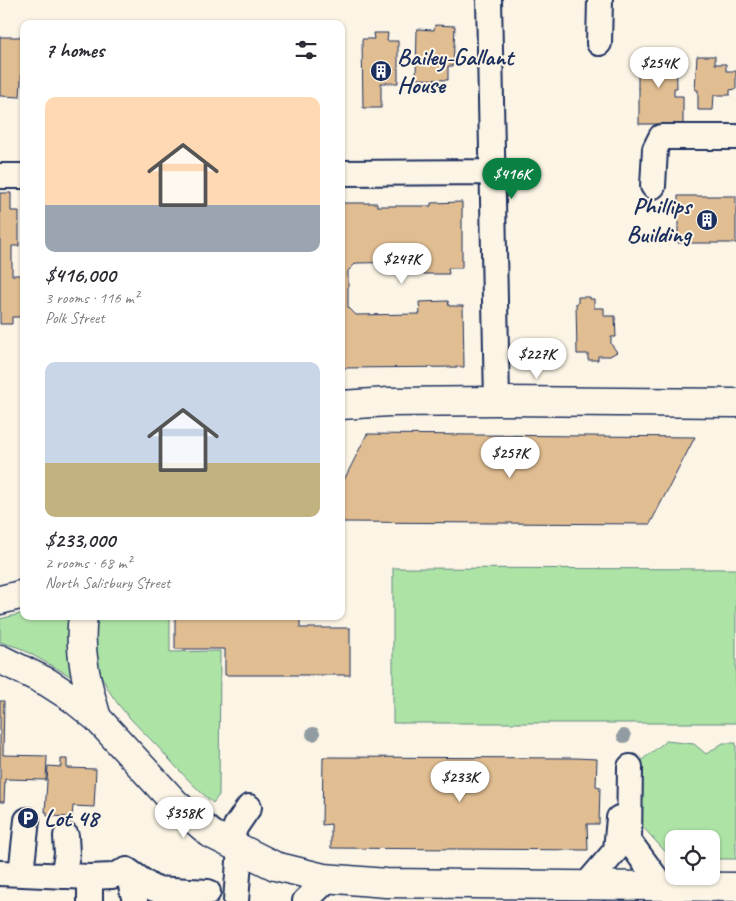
<!DOCTYPE html>
<meta charset="utf-8">
<style>
:root{--surface:#fff;--page:#f2f2f3;--text:#2b2b33;--muted:#7c7c81;--accent:#0b8043}
body{margin:0;font-family:Caveat,sans-serif;background:var(--page);color:var(--text);height:100vh;display:flex;flex-direction:column;font-size:19px;white-space:nowrap}
*{box-sizing:border-box;margin:0}
p{font-size:16px;color:var(--muted)}
.icon{flex:none;width:28px;height:28px;fill:none;stroke:currentColor;stroke-width:2;stroke-linecap:round;stroke-linejoin:round}
.map{position:relative;flex:1;overflow:hidden}
.side{position:absolute;left:20px;top:20px;width:325px;height:600px;display:flex;flex-direction:column;background:var(--surface);border-radius:10px;box-shadow:0 1px 4px #0004}
.side>*{flex:none}
.controls{position:absolute;left:665px;top:830px;display:grid;gap:10px}
.controls a{display:grid;place-items:center;width:55px;height:55px;border-radius:10px;background:var(--surface);box-shadow:0 1px 4px #0004;font-size:25px}
.price{position:absolute;translate:-50% -42px;padding:0 11px;border-radius:18px;background:#fff;color:#222;font-size:16px;line-height:32px;filter:drop-shadow(0 1px 2px #0008)}
.price::after{content:'';position:absolute;left:50%;top:30px;width:15px;height:11px;margin-left:-8px;background:inherit;clip-path:polygon(0 0,100% 0,50% 100%)}
.price.on{background:var(--accent);color:#fff}
ul{padding:0;list-style:none}
li{display:grid;align-content:center;gap:10px;height:265px;padding:0 25px}
li span{display:grid;place-items:center;height:155px;border-radius:10px;color:#555}
li>.icon{margin-inline-start:auto}
span .icon{width:90px;height:90px;fill:#fffc;stroke-width:1}
li b{font-size:21px}
h2{display:flex;justify-content:space-between;align-items:center;height:60px;padding:0 25px;font-size:21px}
.map>svg:first-child{display:block}
</style>
<div class="map">
<svg width="736" height="901" viewBox="0 0 736 901">
<rect width="100%" height="100%" fill="#fcf5e5"/>
<filter id="ink" filterUnits="userSpaceOnUse"><feTurbulence type="fractalNoise" baseFrequency=".02" numOctaves="2"/><feDisplacementMap in="SourceGraphic" scale="10" xChannelSelector="R" yChannelSelector="G"/><feConvolveMatrix kernelMatrix="1 2 1 2 8 2 1 2 1" color-interpolation-filters="sRGB"/></filter>
<g filter="url(#ink)">
<path fill="#aee3a6" stroke="#648982" d="M393,568L736,569V723H393Z
M24,613V616H75V677H72L20,648L0,642V619Z
M97,616H170V652L220,651L219,795L213,803C193,786 176,767 159,748C135,723 108,700 98,666C93,649 95,633 97,616Z
M666,741L694,744L706,754L723,743H736V859H711V839H674V859H672L641,825L642,760Z"/>
<path fill="#e1be92" stroke="#1b2f5e" d="M435,25L455,26L453,66H448V80L416,79L417,29L434,30Z
M373,33H388L387,41H398V83H381V108H363L362,39H374Z
M0,37H24L20,97L0,96Z
M640,51H676L677,88H674V96H683V124H639V88H638V56H639Z
M697,56H715V64H726V71H736V89L730,90V95H714L713,110H698V90H695Z
M0,193H11V211H19V246H12V275H24V317H12V324H0Z
M678,196H736V243H678Z
M462,202V268H448L449,274H417V262L356,263L348,271V307L356,315L420,314L419,302L448,301L449,306H463L464,367L341,368V203H377V206H431V203Z
M578,297H590V299H594V308H604V316H615L616,337H611V344L617,352L610,356H598V360H588V354H577L576,303H578Z
M367,434L695,437L650,524L341,522V486Z
M175,616H300V628H350V675H225V649H175Z
M0,701H4L3,755L47,756L46,780L5,779L4,802H0Z
M323,757L576,758L597,759L596,786L600,787L599,824H587L588,850L331,848V824L322,825Z
M61,759H67V768L96,769L94,807L73,806L72,817L47,816V812H45L48,766L61,767Z"/>
<g fill="none" stroke-linecap="round" stroke-linejoin="round">
<g stroke="#1b2f5e" stroke-width="28">
<path id="minor" d="M489,0L497,401
M599,43L600,0
M341,173L492,172
M0,176H24
M653,186L655,149L661,137H736
M630,767L629,841L662,886
M229,843L236,826L249,807
M127,870L154,889L208,892
M127,870L135,901
M0,873L90,877L112,876L127,870
M21,874L27,820
M63,876L67,854L66,836
M586,885L616,850L619,818
M90,901V877
M236,901L240,848
M305,901L329,878"/>
</g>
<g stroke="#1b2f5e" stroke-width="31">
<path id="major" d="M341,405L389,402L497,401L736,403
M0,600L24,594
M83,616C78,652 87,684 97,718
M0,659L47,682L72,698L97,718L175,803L211,834L275,866L324,878L386,883L736,887"/>
</g>
<use href="#minor" stroke="#fcf5e5" stroke-width="24"/>
<use href="#major" stroke="#fcf5e5" stroke-width="28"/>
</g>
<g fill="#909ca2">
<circle cx="313" cy="734" r="7"/>
<circle cx="624" cy="736" r="7"/>
</g>
</g>
<defs>
<g id="building-disc" transform="scale(1.125)"><circle r="9.5" fill="#1b2f5e" stroke="#fcf5e5"/><path d="M-4-6H4V6H1V3H-1V6H-4ZM-2.5-4.3h1.7v1.8h-1.7ZM.8-4.3h1.7v1.8H.8ZM-2.5-1h1.7V.8h-1.7ZM.8-1h1.7V.8H.8Z" fill="#fff"/></g>
<g id="parking-disc" transform="scale(1.125)"><circle r="9.5" fill="#1b2f5e" stroke="#fcf5e5"/><path d="M-3.5-5.5H1a3.5 3.5 0 0 1 0 7H-1V5.5H-3.5ZM-1-3.4V-.6H.8a1.4 1.4 0 0 0 0-2.8Z" fill="#fff"/></g>
</defs>
<g fill-rule="evenodd">
<use href="#building-disc" x="381" y="71"/>
<use href="#building-disc" x="707" y="220"/>
<use href="#parking-disc" x="28" y="818"/>
</g>
<g text-anchor="middle" stroke-width="4" stroke-linejoin="round" paint-order="stroke">
<g font-size="24" font-weight="bold" fill="#1b2f5e" stroke="#fcf5e5" text-anchor="start">
<text x="397" y="65">Bailey-Gallant<tspan x="397" dy="28">House</tspan></text>
<text x="691" y="214" text-anchor="end">Phillips<tspan x="691" dy="28">Building</tspan></text>
<text x="44" y="826">Lot 48</text>
</g>
</g>
</svg>
<div class="controls">
<a><svg class="icon" aria-label="locate" viewBox="0 0 24 24"><circle cx="12" cy="12" r="6"/><path d="M12 2v4M12 18v4M2 12h4M18 12h4"/></svg></a>
</div>
<b class="price" style="left:659px;top:89px">$254K</b>
<b class="price on" style="left:512px;top:200px">$416K</b>
<b class="price" style="left:402px;top:285px">$247K</b>
<b class="price" style="left:537px;top:380px">$227K</b>
<b class="price" style="left:510px;top:479px">$257K</b>
<b class="price" style="left:460px;top:803px">$233K</b>
<b class="price" style="left:184px;top:839px">$358K</b>
<section class="side">
<h2>7 homes<svg class="icon" aria-label="filters" viewBox="0 0 24 24"><path d="M4 7h16M4 17h16"/><circle cx="9" cy="7" r="2"/><circle cx="15" cy="17" r="2"/></svg></h2>
<ul>
<li><span style="background:linear-gradient(#ffd9b3 70%,#9aa5b1 0)"><svg class="icon" aria-label="home" viewBox="0 0 24 24"><path d="M3 11l9-7 9 7M6 9v11h12V9"/></svg></span><div><b>$416,000</b><p>3 rooms · 116 m²</p><p>Polk Street</p></div></li>
<li><span style="background:linear-gradient(#c9d6e8 65%,#c2b280 0)"><svg class="icon" aria-label="home" viewBox="0 0 24 24"><path d="M3 11l9-7 9 7M6 9v11h12V9"/></svg></span><div><b>$233,000</b><p>2 rooms · 68 m²</p><p>North Salisbury Street</p></div></li>
</ul>
</section>
</div>
